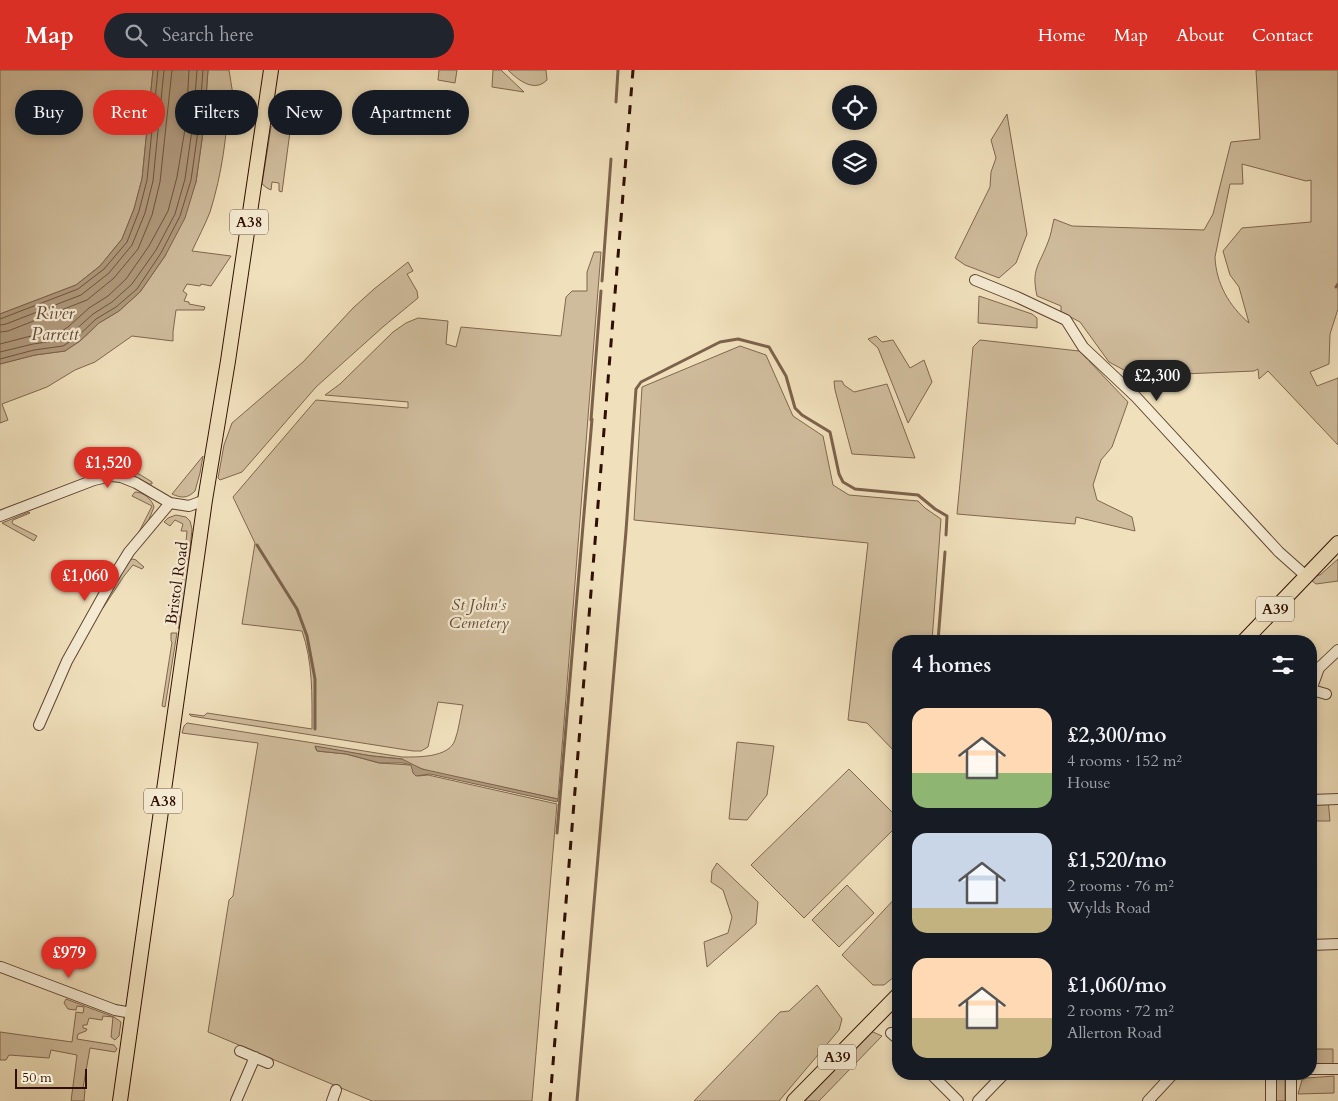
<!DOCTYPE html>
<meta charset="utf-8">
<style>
:root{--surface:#171b24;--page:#20242c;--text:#f1f3f6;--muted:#9ea1a6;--accent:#d93025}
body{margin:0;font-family:Cardo,serif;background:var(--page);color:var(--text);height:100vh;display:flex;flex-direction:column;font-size:19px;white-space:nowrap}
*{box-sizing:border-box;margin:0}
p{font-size:16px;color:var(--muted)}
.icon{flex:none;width:28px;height:28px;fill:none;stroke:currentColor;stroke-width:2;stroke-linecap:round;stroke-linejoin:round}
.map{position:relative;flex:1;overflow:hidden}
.panel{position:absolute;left:892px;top:565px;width:425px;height:445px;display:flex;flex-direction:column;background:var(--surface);border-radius:20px;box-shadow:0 2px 8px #0003}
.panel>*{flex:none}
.top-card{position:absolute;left:15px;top:20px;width:475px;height:45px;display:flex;gap:10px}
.fabs{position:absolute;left:832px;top:15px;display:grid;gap:10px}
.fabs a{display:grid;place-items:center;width:45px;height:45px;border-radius:50%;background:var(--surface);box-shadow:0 2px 8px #0003;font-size:25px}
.scale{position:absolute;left:15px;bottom:12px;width:72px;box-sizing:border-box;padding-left:5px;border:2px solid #300f01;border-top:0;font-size:14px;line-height:18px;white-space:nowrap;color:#300f01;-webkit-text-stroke:4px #f5ebd3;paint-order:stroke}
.price{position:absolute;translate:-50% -42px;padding:0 11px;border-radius:18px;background:var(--accent);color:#fff;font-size:16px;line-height:32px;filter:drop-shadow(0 1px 2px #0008)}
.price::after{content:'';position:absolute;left:50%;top:30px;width:15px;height:11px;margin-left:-8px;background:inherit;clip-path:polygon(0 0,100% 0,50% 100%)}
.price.active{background:#222;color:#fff}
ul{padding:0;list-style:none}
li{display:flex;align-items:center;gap:15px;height:125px;padding:0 20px}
li span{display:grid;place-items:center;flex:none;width:140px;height:100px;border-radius:15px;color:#555}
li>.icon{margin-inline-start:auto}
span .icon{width:60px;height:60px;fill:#fffc;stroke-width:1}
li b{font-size:21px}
h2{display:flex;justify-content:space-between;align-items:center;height:60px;padding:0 20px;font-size:21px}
.chip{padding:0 18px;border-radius:22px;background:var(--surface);box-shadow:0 2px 8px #0003;font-size:18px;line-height:45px}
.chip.active{background:var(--accent);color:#fff}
header{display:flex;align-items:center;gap:30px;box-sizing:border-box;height:70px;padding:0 25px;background:var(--accent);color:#fff}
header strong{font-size:24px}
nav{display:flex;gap:28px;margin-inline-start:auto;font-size:18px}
.search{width:350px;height:45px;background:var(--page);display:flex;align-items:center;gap:12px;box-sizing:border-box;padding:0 18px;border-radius:28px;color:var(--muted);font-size:19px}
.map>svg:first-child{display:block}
</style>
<header>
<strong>Map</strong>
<div class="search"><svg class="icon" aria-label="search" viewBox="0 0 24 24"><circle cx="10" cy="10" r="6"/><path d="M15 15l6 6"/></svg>Search here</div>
<nav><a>Home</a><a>Map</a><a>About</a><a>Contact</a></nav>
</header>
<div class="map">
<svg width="1338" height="1031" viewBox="0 0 1338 1031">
<rect width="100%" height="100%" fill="#f0e0bc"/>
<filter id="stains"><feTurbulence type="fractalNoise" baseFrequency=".004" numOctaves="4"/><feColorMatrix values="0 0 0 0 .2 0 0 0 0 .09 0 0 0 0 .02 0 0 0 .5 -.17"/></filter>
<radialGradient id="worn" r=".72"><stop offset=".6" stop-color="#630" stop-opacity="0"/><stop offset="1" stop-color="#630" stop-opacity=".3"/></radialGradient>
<path fill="#cfbc9c" stroke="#80664e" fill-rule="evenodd" d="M0,0H153L142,109L134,139L122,169L100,196L76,215L0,244Z
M208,0H229L233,25H229C227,65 222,104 210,142C205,155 198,168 192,181L231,186L211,216L201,214L200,216L187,214L183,221L187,224L184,231L189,232V234L205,237L204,240H176L173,262V271L132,266L95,292L75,300L47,317L2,334L8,350L0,353V294L35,285L65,281L80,271L99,253L119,241L140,222L165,186L196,112L204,55Z
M439,0H457L455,13L438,10Z
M493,0H501L524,22L492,17Z
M508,0H546L547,10C534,23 518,10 508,0Z
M1256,0H1338V239L1330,264L1329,294L1310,302L1317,316L1338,308V375L1268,301L1259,309L1258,299L1254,301L1135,306L1109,292L1080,252L1061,242V236L1037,226C1031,199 1039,196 1048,172C1051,165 1052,157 1054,149L1072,156L1204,160L1213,144L1231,72L1260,69ZM1242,94L1306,111L1311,110V152L1242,158L1223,181L1230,205L1239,217L1249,253C1229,236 1216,213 1215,187L1230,114H1243Z
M297,22L324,26L322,39L309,43L300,44V35H293V44L279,42L274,39L276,37H290L293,26Z
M1007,44L1027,164L1016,193L999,208L965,195L955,188L990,117L991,102L996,88L991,70Z
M275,53H280L279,61L286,63L287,54H291L282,122L279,121V113L272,112L271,120L267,118L262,114L271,57Z
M594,182H601L558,729L431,702L411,695L418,706L428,705L557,734L532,1031H372L208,962L229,830L233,826L258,673L182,663L184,656L187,653L402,687C417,687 449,688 455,670C459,659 460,647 463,635L438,632L428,677L421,681H413L191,646L189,644L204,646L207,643L312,659C312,626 313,592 302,561L242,554L255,473L233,427L316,330L408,338V332L325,325L340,314L393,262L406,253L418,248L448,251L446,274L456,277L461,257L561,266L566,227L572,221H587V202ZM315,677L372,686L402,689L410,695L379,693L346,684L317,681Z
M408,192L413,201L407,204L417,221L418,228L384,256L316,317L242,402L220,410L218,408L224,375L232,353L303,292L353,238L374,219Z
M979,226L1032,244L1037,248V258L978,253Z
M876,266L882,272L893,270L910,298L924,290L932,312L908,353L878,278L868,269Z
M980,270L1079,281L1087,289H1089V291L1128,332L1112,377L1101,390L1093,415L1097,430L1132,447L1135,461L1076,447L1075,454L957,444L973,277Z
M740,276L766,285L793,346L823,366L833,415L849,425L918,431L925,438L941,449L932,571H899V686L867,653L848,650L868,473L634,450L642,317Z
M834,311H842L844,315L854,322L887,314L915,388L852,384L835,320Z
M203,386L200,403L195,421C187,429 181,428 172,424Z
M108,396C125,395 138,403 152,412V414H149C139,409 129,402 118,400C109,399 97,406 90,401Z
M135,422C143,422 152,429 154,437L148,452L139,462L152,436L132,426Z
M29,442L30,443L13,450L12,452L13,454L37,466L34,471L2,453Z
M176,445L186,447L190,451L192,459L187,510L179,559L178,557L187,461H181L183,454L175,450L170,456L164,452L168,448Z
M133,489L136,490L144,497L142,499L133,495L124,506L103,538H101L130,490Z
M1338,489V511L1316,514L1306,506L1320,505Z
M171,563H177L165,637L162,636L172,572L171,571Z
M737,672L774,676L767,725L747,750L729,749Z
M849,699L899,749V754L804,848L751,795Z
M1328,729L1330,751H1311V730Z
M717,793L758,832L756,854L707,897L704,872L728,863L732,847L723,820L711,812L712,801Z
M847,815L874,843L839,877L812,850Z
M899,824V903L884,915H873L842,885Z
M817,915L842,949L839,960L779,1031H694L780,942L789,941Z
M66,929L114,947L121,952L119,966L115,970L111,967L113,947L103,946L102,950L89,948L87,955H83V958L87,959L86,961L78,964L77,969L114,975L117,979L115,982L90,978L83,1018L85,1020L84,1031H71L77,985L51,980L49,988L9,985L6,990H0V962L72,972L76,942L83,943L84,937L77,936L76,940L68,939L64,933Z
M873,962L882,966L819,1031H801L868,963Z
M1311,979H1333V994L1311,993Z
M1275,1004H1285V1031H1275Z
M1334,1006V1023L1298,1024L1302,1010L1307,1008Z"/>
<path fill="#af997c" stroke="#7c624b" d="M153,0H208L204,55L196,112L185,148L165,186L140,222L119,241L99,253L80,271L65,281L35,285L0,294V244L76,215L100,196L122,169L134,139L142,109Z
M315,676L372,686L402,689L422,699L558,729L557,732L430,704L416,706L413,703L411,695L403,693H380L346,684L317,681Z"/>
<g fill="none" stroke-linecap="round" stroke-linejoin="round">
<path stroke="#70543e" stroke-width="1" d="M0,249L78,219L104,199L127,172L139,141L147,110L158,0
M0,255L6,254L81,225L109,203L132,175L145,143L153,111L164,0
M0,262L8,261L87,230L114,208L138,179L152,145L160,112L172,0
M0,274L31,266L59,263L68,257L89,238L108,226L126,209L149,176L168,141L177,107L186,53L189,0
M0,282L33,274L61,270L73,262L93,244L112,232L132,214L156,180L175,144L185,109L193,53L197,0
M0,289L34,280L63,276L77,267L96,249L116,237L137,219L161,183L180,146L191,110L199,54L203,0"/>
<path stroke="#7c624b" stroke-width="3" d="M616,32L618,0
M602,211L611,89
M1336,217L1338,214
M591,350L601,221
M257,475L297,539L307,566L315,609V659
M938,571L945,482
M557,763L592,349
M577,1031L626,461L636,319L641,312L720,272L738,269L769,277L786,306L795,338L802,345L830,362L839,404L843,412L855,419L918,425L935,439L947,446L946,465"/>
<g stroke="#604330" stroke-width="12">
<path id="minor" d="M975,210L1017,227L1066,250L1083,277L1136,327L1279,482L1306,506
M0,446L94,410L112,406L121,407L136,413L170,433L189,436L205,430
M1311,620L1319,598L1338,580
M1312,620L1326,624
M39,655L67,591L116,503L129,482L170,433
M1311,730L1338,729
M1311,875L1338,874
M1,897L115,940L132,943
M891,963L899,970
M240,981L268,993
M1311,999H1338
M931,1004L958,1031
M1271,1004V1031
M1291,1004V1031
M236,1031L255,987
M332,1031L336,1020
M978,1031L1004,1004
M1148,1031L1173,1004"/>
</g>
<g stroke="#300f01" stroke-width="16">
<path id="major" d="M1244,571L1338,473
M120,1031L205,430L228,291L271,0
M794,1031L899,924"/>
</g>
<use href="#minor" stroke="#f5ebd3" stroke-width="10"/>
<use href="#major" stroke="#f0e0bc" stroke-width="14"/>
<path stroke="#300f01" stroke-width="3" stroke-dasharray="9 9" stroke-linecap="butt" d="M550,1031L633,0"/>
</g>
<g text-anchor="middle" stroke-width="4.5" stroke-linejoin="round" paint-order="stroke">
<g fill="#f5ebd3" stroke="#6b5140" stroke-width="1">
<rect x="230" y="139.5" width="38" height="25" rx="4"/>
<rect x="1256" y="526.5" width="38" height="25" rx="4"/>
<rect x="144" y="718.5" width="38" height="25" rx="4"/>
<rect x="818" y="974.5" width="38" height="25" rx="4"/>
</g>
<g font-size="15" font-weight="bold" fill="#300f01">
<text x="249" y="157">A38</text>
<text x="1275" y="544">A39</text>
<text x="163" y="736">A38</text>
<text x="837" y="992">A39</text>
</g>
<g font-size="16" fill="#300f01" stroke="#f5ebd3">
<text transform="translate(176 513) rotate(-82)" y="6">Bristol Road</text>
</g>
<g font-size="16" font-style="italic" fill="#684c37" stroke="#f5ebd3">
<text x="479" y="540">St John's<tspan x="479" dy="18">Cemetery</tspan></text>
</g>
<g font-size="18" font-style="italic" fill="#694d38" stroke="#f5ebd3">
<text x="55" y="249">River<tspan x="55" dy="21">Parrett</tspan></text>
</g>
</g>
<rect width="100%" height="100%" filter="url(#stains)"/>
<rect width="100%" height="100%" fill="url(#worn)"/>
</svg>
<div class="fabs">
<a><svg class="icon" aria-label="locate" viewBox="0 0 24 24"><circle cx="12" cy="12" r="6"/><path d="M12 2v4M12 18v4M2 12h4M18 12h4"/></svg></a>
<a><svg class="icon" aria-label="layers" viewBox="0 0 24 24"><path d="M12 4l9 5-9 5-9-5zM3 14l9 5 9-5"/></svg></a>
</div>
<div class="scale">50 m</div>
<b class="price active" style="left:1157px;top:332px">£2,300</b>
<b class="price" style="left:108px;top:419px">£1,520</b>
<b class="price" style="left:85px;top:532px">£1,060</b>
<b class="price" style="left:69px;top:909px">£979</b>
<div class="top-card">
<a class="chip">Buy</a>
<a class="chip active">Rent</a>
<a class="chip">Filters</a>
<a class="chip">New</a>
<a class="chip">Apartment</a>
</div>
<section class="panel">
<h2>4 homes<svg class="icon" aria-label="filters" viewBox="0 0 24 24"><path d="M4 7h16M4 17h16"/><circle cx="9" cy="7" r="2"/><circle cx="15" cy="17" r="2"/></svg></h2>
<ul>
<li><span style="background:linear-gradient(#ffd9b3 65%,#8fb573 0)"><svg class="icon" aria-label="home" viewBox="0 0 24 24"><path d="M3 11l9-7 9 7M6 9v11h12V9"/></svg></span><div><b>£2,300/mo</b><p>4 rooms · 152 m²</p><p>House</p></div></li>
<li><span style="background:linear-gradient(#c9d6e8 75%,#c2b280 0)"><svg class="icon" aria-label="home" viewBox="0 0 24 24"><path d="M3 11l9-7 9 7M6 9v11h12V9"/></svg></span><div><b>£1,520/mo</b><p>2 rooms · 76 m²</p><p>Wylds Road</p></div></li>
<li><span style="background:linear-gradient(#ffd9b3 60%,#c2b280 0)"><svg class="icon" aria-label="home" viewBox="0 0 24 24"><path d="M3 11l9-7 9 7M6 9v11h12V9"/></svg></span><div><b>£1,060/mo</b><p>2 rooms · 72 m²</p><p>Allerton Road</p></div></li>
</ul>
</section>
</div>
